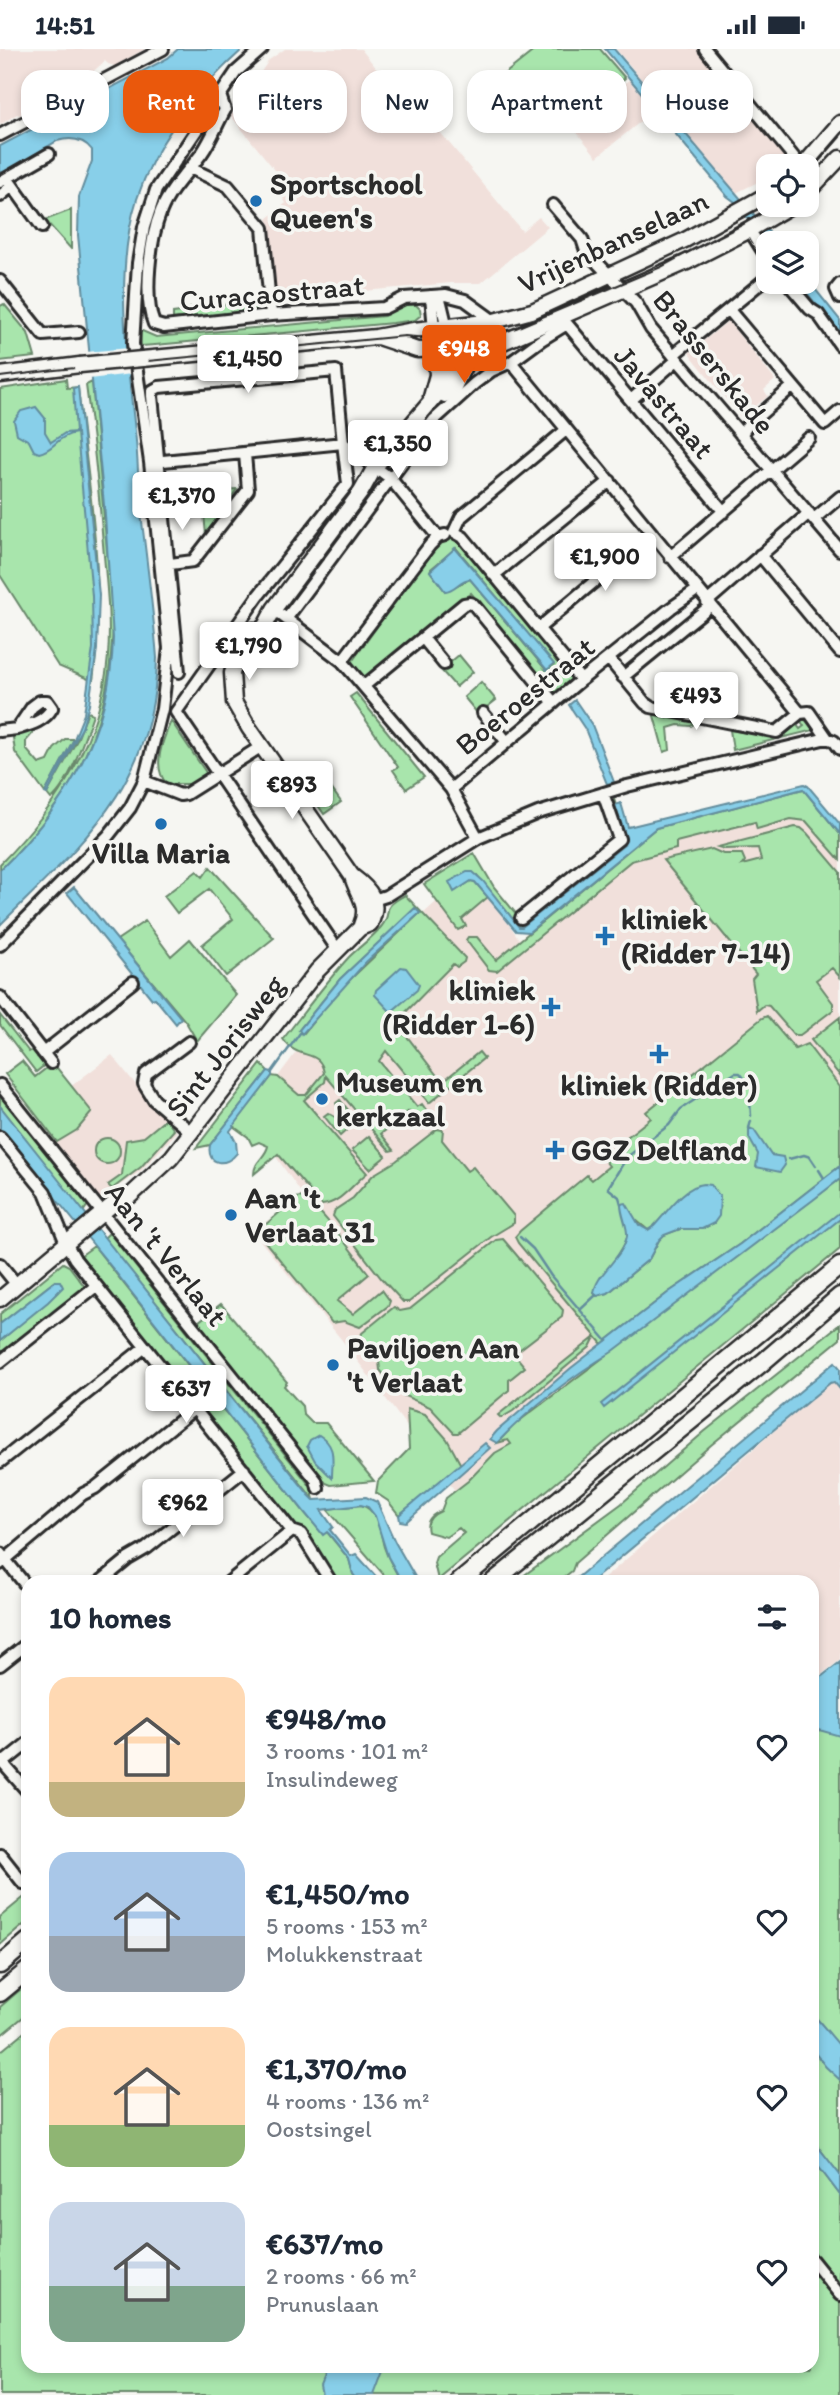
<!DOCTYPE html>
<meta charset="utf-8">
<style>
:root{--surface:#fff;--page:#f2f2f3;--text:#1f2937;--muted:#747a83;--accent:#ea580c}
body{margin:0;font-family:Itim,sans-serif;background:var(--page);color:var(--text);height:100vh;display:flex;flex-direction:column;font-size:26px;white-space:nowrap}
*{box-sizing:border-box;margin:0}
p{font-size:23px;color:var(--muted)}
.icon{flex:none;width:38px;height:38px;fill:none;stroke:currentColor;stroke-width:2;stroke-linecap:round;stroke-linejoin:round}
.map{position:relative;flex:1;overflow:hidden}
.side{position:absolute;left:21px;top:1526px;width:798px;height:798px;display:flex;flex-direction:column;background:var(--surface);border-radius:21px;box-shadow:0 4px 10px #0003}
.side>*{flex:none}
.guide{position:absolute;left:21px;top:21px;width:798px;height:63px;display:flex;gap:14px}
.fabs{position:absolute;left:756px;top:105px;display:grid;gap:14px}
.fabs a{display:grid;place-items:center;width:63px;height:63px;border-radius:14px;background:var(--surface);box-shadow:0 4px 10px #0003;font-size:35px}
.price{position:absolute;translate:-50% -60px;padding:0 16px;border-radius:7px;background:#fff;color:#222;font-size:23px;line-height:46px;filter:drop-shadow(0 2px 4px #0008)}
.price::after{content:'';position:absolute;left:50%;top:42px;width:21px;height:16px;margin-left:-10px;background:inherit;clip-path:polygon(0 0,100% 0,50% 100%)}
.price.on{background:var(--accent);color:#fff}
ul{padding:0;list-style:none}
li{display:flex;align-items:center;gap:21px;height:175px;padding:0 28px}
li span{display:grid;place-items:center;flex:none;width:196px;height:140px;border-radius:21px;color:#555}
li>.icon{margin-inline-start:auto}
span .icon{width:84px;height:84px;fill:#fffc;stroke-width:1}
li b{font-size:30px}
h2{display:flex;justify-content:space-between;align-items:center;height:84px;padding:0 28px;font-size:30px}
.tag{padding:0 24px;border-radius:21px;background:var(--surface);box-shadow:0 4px 10px #0003;font-size:24px;line-height:63px}
.tag.on{background:var(--accent);color:#fff}
.status{display:flex;justify-content:space-between;align-items:center;height:49px;padding:0 35px;background:var(--surface);direction:ltr}
.status svg{height:19px;fill:currentColor}
.map>svg:first-child{display:block}
</style>
<div class="status"><b>14:51</b><svg viewBox="0 0 49 12"><path d="M0 12V9h3v3zM5 12V6h3v6zM10 12V3h3v9zM15 12V0h3v12zM26 1h20v11H26zM47 4h2v5h-2z"/></svg></div>
<div class="map">
<svg width="840" height="2346" viewBox="0 0 840 2346">
<rect width="100%" height="100%" fill="#f6f6f2"/>
<filter id="ink" filterUnits="userSpaceOnUse"><feTurbulence type="fractalNoise" baseFrequency=".0143" numOctaves="2"/><feDisplacementMap in="SourceGraphic" scale="14" xChannelSelector="R" yChannelSelector="G"/><feConvolveMatrix kernelMatrix="1 2 1 2 8 2 1 2 1" color-interpolation-filters="sRGB"/></filter>
<g filter="url(#ink)">
<path fill="#f1e0db" d="M0,0H145L115,17L108,15L105,12L79,35L19,66L17,65L0,76Z
M285,0H361L385,30L392,25L522,182L539,168L548,178L481,234H451L277,250L270,176L267,170L286,154L279,144L288,137L231,67L269,11Z
M616,0H698L791,115L768,117V128L736,144L662,55L597,108L575,81L636,24Z
M728,272L775,331L764,341L768,347L741,369L689,304Z
M798,742L840,792V1133L459,1447L341,1290L253,1183L302,1145L248,1068L349,932L445,845L474,824L519,890L662,779Z
M112,1006L165,1072L177,1083L141,1122L99,1150L54,1094L88,1062L70,1038Z
M840,1325V1611L812,1633V1533H600Z"/>
<path fill="#a8e5ac" stroke="#6a886c" stroke-width="2" fill-rule="evenodd" d="M536,0H600L625,29L582,71L569,50C536,57 526,49 502,27Z
M71,161V200L45,171Z
M259,250L262,261L173,270V264L189,262L190,259L259,252Z
M4,255L28,284L35,308L0,312V257Z
M401,256H416L420,260L421,266L415,271L393,274L155,296L141,297L140,281L156,288L384,267Z
M66,330L67,339L78,338C88,435 107,535 93,632L58,617L0,526V340Z
M92,333L113,569C112,678 76,746 0,821V815C58,756 101,691 108,607C111,569 106,532 103,495C99,442 93,388 86,336Z
M237,440L206,486L202,443Z
M450,485L456,486L576,627L555,644L471,544L371,628L365,629L351,614L427,508ZM456,499L554,616L546,621L470,530L445,542L430,522L431,520Z
M459,606L473,623L456,638L441,621Z
M481,633L496,651L478,665L464,648Z
M356,644L424,728L406,740L393,721L398,718L350,648Z
M88,663L93,665C86,686 68,738 51,750L47,745L77,691Z
M653,663L698,672L691,677L678,676L668,679L670,701L664,703Z
M803,668L814,681L733,701L730,681L778,689L796,675L800,680L804,677L800,671Z
M171,672L207,725L191,735H167C151,719 163,690 171,672Z
M33,675L34,683L26,692V700L39,715L48,712L54,700L65,690H74L45,744L15,703L12,681Z
M321,725L341,753L324,765L304,736Z
M803,740L840,785V811L806,772L791,770L757,780L755,773L676,793V800L631,812L497,922L489,921L466,891L468,888H477L496,911L656,779Z
M614,750L626,790L624,796L525,877L519,878L477,826L455,842L471,832L475,833L488,848L462,870L466,877L458,881L424,835L474,804L494,838L522,872L620,792L609,752Z
M795,778L801,779L807,784L840,823V928L832,919L816,931L833,954V961L800,986H794L769,957L764,956L757,962L752,930L756,925L663,811L712,800L723,805H742L745,812L742,816L761,811L758,799L725,800L718,798Z
M210,818L274,889L226,927L202,896L233,870L209,840L177,864L164,847L197,822L203,828Z
M405,846L465,909L464,913L457,918L453,915L394,975L409,990L442,1033L479,1003L484,1009L429,1054L386,1002L379,1012L417,1058L422,1055L431,1068L422,1077L409,1062L381,1085L394,1101L390,1102L326,1027L325,1033L304,1051L367,1124C352,1136 341,1154 322,1156L278,1105L254,1125C254,1112 266,1108 268,1097L259,1093L252,1096L248,1088L233,1077L272,1027L278,1028L299,1046H306L324,1024C320,998 298,1013 283,990C305,962 325,934 349,908C359,898 372,889 381,878C395,861 377,861 405,846ZM415,860L419,865L336,944L304,984L299,981L340,930Z
M145,872L171,907L190,890L236,946L197,992L186,973L117,891Z
M0,966L29,1003L34,1000L46,1015L36,1023L0,976Z
M767,967L795,1000L807,995L840,1038V1117L740,1195L669,1243L602,1295L518,1194L515,1188L520,1182L587,1126L592,1131L609,1117L605,1112L612,1106H620L626,1100L627,1088L651,1069L646,1063L762,969ZM676,1154L720,1159L714,1174L702,1180H680L664,1186L659,1191L649,1210L608,1244L597,1247L594,1244C599,1228 613,1216 621,1201C628,1191 628,1182 637,1172L648,1181L654,1177Z
M840,968V1027L811,991Z
M22,1012L35,1028L53,1014L92,1063L77,1081L57,1093L5,1025Z
M261,1015L268,1022L210,1096L196,1099Z
M0,1039L90,1153L83,1163L0,1057Z
M340,1051L357,1072L340,1087L324,1067L328,1064L337,1069L340,1066L336,1054Z
M166,1070L174,1081L141,1118L112,1140L108,1136L122,1126L126,1091L144,1088Z
M437,1080L443,1081L442,1091L467,1122L473,1118L514,1167V1174L491,1188L409,1253H403L381,1229L333,1167L335,1161L353,1149L373,1126L396,1112Z
M369,1087L386,1107L370,1120L352,1101Z
M94 1102a13 13 0 1 1 26 0a13 13 0 1 1-26 0Z
M840,1130V1200L438,1531L434,1514L436,1508L464,1484L459,1479L446,1488L428,1483C425,1472 431,1466 441,1462L446,1449L468,1432L495,1404L511,1395L508,1391L497,1394L514,1376Z
M300,1148C320,1155 355,1208 369,1225L337,1252L353,1265L382,1241L390,1252L388,1257L360,1278L344,1272L332,1274L257,1183L296,1149Z
M109,1184L311,1438L314,1451L104,1189Z
M503,1190L563,1261L562,1268L514,1305L525,1318L509,1331V1341L458,1384H454L430,1358L400,1345L380,1321L379,1312L361,1287L362,1284L394,1258L400,1262L410,1260L496,1191Z
M94,1197L305,1464L323,1485L327,1483L349,1510L353,1525L359,1533H334L79,1213L80,1207Z
M63,1214L69,1217L85,1238L0,1306V1292L58,1243L55,1232L0,1275V1265Z
M221,1255L287,1333L284,1337L302,1357L303,1365L312,1374H326L374,1432L331,1436L326,1434L198,1273Z
M840,1275V1290L711,1396L575,1514L572,1522L558,1533H515L621,1455L704,1383Z
M595,1288L590,1298L513,1362L501,1369L498,1366Z
M407,1360L425,1365L447,1390L461,1416L399,1466L388,1452L376,1444L378,1432L409,1400Z
M361,1456C379,1461 380,1483 384,1498C388,1510 395,1522 402,1533H390L327,1460Z
M840,1636V2126L812,2090V1659Z
M28,1845V1872L0,1896V1868Z
M28,1934V1964L0,1987V1958Z
M28,1980V2317H812V2109L840,2146V2346H0V2003Z"/>
<path fill="#88cfe9" stroke="#638d9d" stroke-width="2" d="M178,0H243C197,41 156,91 137,150C114,220 127,310 135,382C138,407 138,432 140,456C146,507 153,558 157,609C155,735 82,794 0,876V821C66,756 111,684 113,589L105,466L78,186L79,148L92,112V101C83,89 71,88 57,92L0,126V97L168,9Z
M605,0H614L778,194H768V196L735,153L727,147Z
M807,230L840,271V285L798,233H807Z
M78,338L99,546L97,600L89,656L82,679L47,745L45,744L74,690L84,665L93,599L92,547L77,384C57,386 55,401 39,404L34,402L29,392L17,385L14,372L21,362L36,358L45,369V383L51,393L65,384L76,383L73,339Z
M455,499L554,615L547,621L470,530C460,530 455,542 445,542L430,522Z
M575,651L592,676L614,733L607,735L585,680L569,656Z
M804,735L808,737L840,775V785L803,740L656,779L529,883L516,882L475,833L471,832L454,843L449,833L467,823H473L483,832L519,878H522L624,796L626,790L615,756L621,754L628,778Z
M74,838L181,969L176,975L155,949L152,950L67,844Z
M415,859L420,864L366,913L302,985L299,981L340,930Z
M401,918L406,919L419,936L417,941L391,963L375,946L376,941Z
M268,1022L272,1023V1027L230,1082L236,1093L237,1104C227,1118 206,1117 210,1096Z
M0,1057L309,1446L314,1451L366,1448L377,1453L395,1493L418,1533H402L388,1508L375,1467L368,1458L361,1456L321,1461L333,1478L330,1481L351,1507L356,1505L381,1533H359L353,1525L349,1510L329,1485L327,1483L323,1486L305,1464L113,1220L0,1081Z
M749,1079L754,1081L771,1106L783,1108L785,1116L780,1123L756,1118L758,1105L749,1089Z
M840,1117V1130L813,1151L612,1303C571,1328 530,1359 497,1394L490,1390L497,1382L571,1319L669,1243L740,1195Z
M704,1135L711,1136L720,1148L719,1167L714,1174L702,1180H680L664,1186L659,1191L649,1210L608,1244L597,1247L594,1244C596,1224 623,1209 627,1187C628,1178 621,1166 621,1155L626,1154L639,1176L648,1181L654,1177C667,1163 685,1136 704,1135Z
M840,1163V1170L604,1359L601,1355Z
M55,1232H60L63,1238L48,1253L0,1292V1275Z
M835,1313L840,1319V1340L834,1333L830,1334L591,1533H572Z
M319,1386C337,1397 332,1411 332,1429L315,1412L307,1397L310,1391Z
M485,1394L490,1399L406,1473L400,1472L399,1466Z
M840,1613V1687L812,1679V1635Z
M812,1964L840,1997V2031L826,2018L812,2000Z
M812,2090L840,2126V2146L812,2109Z
M328,2317H385L374,2346H322L320,2336Z"/>
<path fill="#f6f6f2" d="M129,299L132,325L89,330L86,303Z"/>
<g fill="none" stroke-linecap="round" stroke-linejoin="round">
<path stroke="#638d9d" stroke-width="2.5" d="M272,1023L300,984
M747,1032L753,1040L750,1052L751,1067
M749,1079L751,1072
M789,1110L804,1106L810,1108L816,1117
M819,1121L824,1129
M621,1155L619,1148L608,1139L627,1108L669,1076L681,1060L735,1024H740L744,1029
M520,1188L533,1200L551,1227L580,1261
M596,1246L580,1261L606,1291"/>
<g stroke="#2b2b2b" stroke-width="16">
<path id="minor" d="M705,0L801,117
M220,46L225,61C217,75 211,91 202,104C188,123 170,140 161,162C150,189 143,248 154,275L164,278L271,266L384,259L404,249L446,246L465,251L494,272
M0,86L163,0
M190,119L228,137L263,179L271,266
M7,129L42,178
M0,133L49,105
M0,147L12,137
M553,156L582,190L586,202L636,254L651,280L840,501
M754,188L768,210
M0,232L43,286L79,283
M787,233L810,260L818,265L840,296
M840,235L836,240L840,249
M431,247L441,254L447,279
M431,247L434,280
M729,261L825,375L840,362
M673,306L768,228
M511,313L800,664
M631,351L677,311
M741,386L747,377L793,337
M153,413L343,394L348,435L258,547L176,663
M814,470L840,448
M454,483L463,488L581,631
M454,483L461,468L566,381
M760,506L840,603
M670,508L809,389
M163,516L193,512L248,441L245,405
M494,526L610,432
M707,553L809,464
M281,566L342,612L451,740L478,789
M286,570L434,371L475,334L491,322L511,313L541,291L567,275L724,463
M539,579L651,485
M423,589L444,615
M609,610L645,654L651,658L777,683L800,664
M342,612L430,496L438,488L445,486
M179,623L152,347V342L159,338L336,322L343,394L390,429L438,488
M623,628L710,557
M364,637L464,555L470,554L474,556L554,654
M40,652H47L52,659C45,672 30,676 17,680L32,658Z
M176,663L337,900
M483,664L507,693
M800,664L809,663L827,689L834,692L840,700
M0,682L17,680
M144,732L180,746L186,745L262,697
M451,740L581,631L671,559L697,541
M367,853L386,847L478,789L538,764L627,737L827,689
M521,869L619,790L603,744
M0,896L108,787L130,759L144,732L162,660L169,599L150,413L133,295L138,214L144,178L156,141L236,23L262,0
M0,948L51,1014
M189,993L146,1025L144,1035L154,1051L191,1083
M43,1004L133,933
M0,1036L316,1431L318,1439
M0,1088L45,1143L66,1194L75,1210L292,1482L301,1485L331,1533
M0,1215L17,1236
M0,1313L96,1237
M0,1413L145,1298
M0,1504L28,1539
M0,1515L83,1445L95,1439L194,1360
M100,1533L128,1510L147,1499L244,1421
M229,1533L292,1482
M0,1616L28,1594
M0,1711L28,1743
M3,1714L28,1694
M0,1805L23,1834L28,1830
M812,2211L840,2246"/>
</g>
<g stroke="#2b2b2b" stroke-width="19">
<path id="major" d="M803,117L840,74
M807,144L840,109
M378,288L417,301L473,299L503,293L687,213L744,184L792,156
M142,310L376,288L414,281L494,272L532,262L685,191L768,145
M0,326L80,316
M445,346L453,340L473,299
M431,348L437,326L434,280
M254,581L237,611L232,624L234,653L249,679L352,827C357,846 370,856 361,876
M251,588L265,577L274,560L361,443L375,418L446,335L449,319L447,279
M0,1250L112,1156L130,1147L171,1109L317,922L360,879L370,875C381,853 371,841 352,827"/>
</g>
<g stroke="#2b2b2b" stroke-width="21">
<path id="highway" d="M459,1533L840,1217
M493,1533L763,1313L840,1247
M0,1916L28,1892
M0,1944L28,1921"/>
</g>
<use href="#minor" stroke="#f6f6f2" stroke-width="10"/>
<use href="#major" stroke="#f6f6f2" stroke-width="14"/>
<use href="#highway" stroke="#f6f6f2" stroke-width="16"/>
<path stroke="#2b2b2b" stroke-width="2" d="M807,126L840,88
M0,328L55,321L405,287L460,292L516,279L661,218L775,156"/>
<g stroke="#2b2b2b" stroke-width="19" stroke-linecap="butt">
<path id="major-bridge" d="M80,316L142,310"/>
</g>
<use href="#major-bridge" stroke="#f6f6f2" stroke-width="14"/>
</g>
</g>
<g fill="#1f6fb2" stroke="#f6f6f2" stroke-width="2.5">
<circle cx="256" cy="152" r="7"/>
<circle cx="161" cy="775" r="7"/>
<path d="M601.5 876.5h7v7h7v7h-7v7h-7v-7h-7v-7h7z"/>
<path d="M547.5 947.5h7v7h7v7h-7v7h-7v-7h-7v-7h7z"/>
<path d="M655.5 994.5h7v7h7v7h-7v7h-7v-7h-7v-7h7z"/>
<circle cx="322" cy="1050" r="7"/>
<path d="M551.5 1090.5h7v7h7v7h-7v7h-7v-7h-7v-7h7z"/>
<circle cx="231" cy="1166" r="7"/>
<circle cx="333" cy="1316" r="7"/>
</g>
<g text-anchor="middle" stroke-width="7" stroke-linejoin="round" paint-order="stroke">
<g font-size="30" font-weight="bold" fill="#2b2b2b" stroke="#f6f6f2" text-anchor="start">
<text x="270" y="145">Sportschool<tspan x="270" dy="34">Queen's</tspan></text>
<text x="161" y="814" text-anchor="middle">Villa Maria</text>
<text x="621" y="880">kliniek<tspan x="621" dy="34">(Ridder 7-14)</tspan></text>
<text x="535" y="951" text-anchor="end">kliniek<tspan x="535" dy="34">(Ridder 1-6)</tspan></text>
<text x="336" y="1043">Museum en<tspan x="336" dy="34">kerkzaal</tspan></text>
<text x="659" y="1046" text-anchor="middle">kliniek (Ridder)</text>
<text x="571" y="1111">GGZ Delfland</text>
<text x="245" y="1159">Aan 't<tspan x="245" dy="34">Verlaat 31</tspan></text>
<text x="347" y="1309">Paviljoen Aan<tspan x="347" dy="34">'t Verlaat</tspan></text>
</g>
<g font-size="30" fill="#2b2b2b" stroke="#f6f6f2">
<text transform="translate(613 193) rotate(-25)" y="10">Vrijenbanselaan</text>
<text transform="translate(272 244) rotate(-5)" y="10">Curaçaostraat</text>
<text transform="translate(714 313) rotate(51)" y="10">Brasserskade</text>
<text transform="translate(664 353) rotate(50)" y="10">Javastraat</text>
<text transform="translate(525 647) rotate(-39)" y="10">Boeroestraat</text>
<text transform="translate(225 997) rotate(-52)" y="10">Sint Jorisweg</text>
<text transform="translate(166 1205) rotate(51)" y="10">Aan 't Verlaat</text>
</g>
</g>
</svg>
<div class="fabs">
<a><svg class="icon" aria-label="locate" viewBox="0 0 24 24"><circle cx="12" cy="12" r="6"/><path d="M12 2v4M12 18v4M2 12h4M18 12h4"/></svg></a>
<a><svg class="icon" aria-label="layers" viewBox="0 0 24 24"><path d="M12 4l9 5-9 5-9-5zM3 14l9 5 9-5"/></svg></a>
</div>
<b class="price on" style="left:464px;top:336px">€948</b>
<b class="price" style="left:248px;top:346px">€1,450</b>
<b class="price" style="left:398px;top:431px">€1,350</b>
<b class="price" style="left:182px;top:483px">€1,370</b>
<b class="price" style="left:605px;top:544px">€1,900</b>
<b class="price" style="left:249px;top:633px">€1,790</b>
<b class="price" style="left:696px;top:683px">€493</b>
<b class="price" style="left:292px;top:772px">€893</b>
<b class="price" style="left:186px;top:1376px">€637</b>
<b class="price" style="left:183px;top:1490px">€962</b>
<div class="guide">
<a class="tag">Buy</a>
<a class="tag on">Rent</a>
<a class="tag">Filters</a>
<a class="tag">New</a>
<a class="tag">Apartment</a>
<a class="tag">House</a>
</div>
<section class="side">
<h2>10 homes<svg class="icon" aria-label="filters" viewBox="0 0 24 24"><path d="M4 7h16M4 17h16"/><circle cx="9" cy="7" r="2"/><circle cx="15" cy="17" r="2"/></svg></h2>
<ul>
<li><span style="background:linear-gradient(#ffd9b3 75%,#c2b280 0)"><svg class="icon" aria-label="home" viewBox="0 0 24 24"><path d="M3 11l9-7 9 7M6 9v11h12V9"/></svg></span><div><b>€948/mo</b><p>3 rooms · 101 m²</p><p>Insulindeweg</p></div><svg class="icon" aria-label="heart" viewBox="0 0 24 24"><path d="M12 20l-8-8c-3-5 5-10 8-4 3-6 11-1 8 4z"/></svg></li>
<li><span style="background:linear-gradient(#a9c7e8 60%,#9aa5b1 0)"><svg class="icon" aria-label="home" viewBox="0 0 24 24"><path d="M3 11l9-7 9 7M6 9v11h12V9"/></svg></span><div><b>€1,450/mo</b><p>5 rooms · 153 m²</p><p>Molukkenstraat</p></div><svg class="icon" aria-label="heart" viewBox="0 0 24 24"><path d="M12 20l-8-8c-3-5 5-10 8-4 3-6 11-1 8 4z"/></svg></li>
<li><span style="background:linear-gradient(#ffd9b3 70%,#8fb573 0)"><svg class="icon" aria-label="home" viewBox="0 0 24 24"><path d="M3 11l9-7 9 7M6 9v11h12V9"/></svg></span><div><b>€1,370/mo</b><p>4 rooms · 136 m²</p><p>Oostsingel</p></div><svg class="icon" aria-label="heart" viewBox="0 0 24 24"><path d="M12 20l-8-8c-3-5 5-10 8-4 3-6 11-1 8 4z"/></svg></li>
<li><span style="background:linear-gradient(#c9d6e8 60%,#7fa58c 0)"><svg class="icon" aria-label="home" viewBox="0 0 24 24"><path d="M3 11l9-7 9 7M6 9v11h12V9"/></svg></span><div><b>€637/mo</b><p>2 rooms · 66 m²</p><p>Prunuslaan</p></div><svg class="icon" aria-label="heart" viewBox="0 0 24 24"><path d="M12 20l-8-8c-3-5 5-10 8-4 3-6 11-1 8 4z"/></svg></li>
</ul>
</section>
</div>
